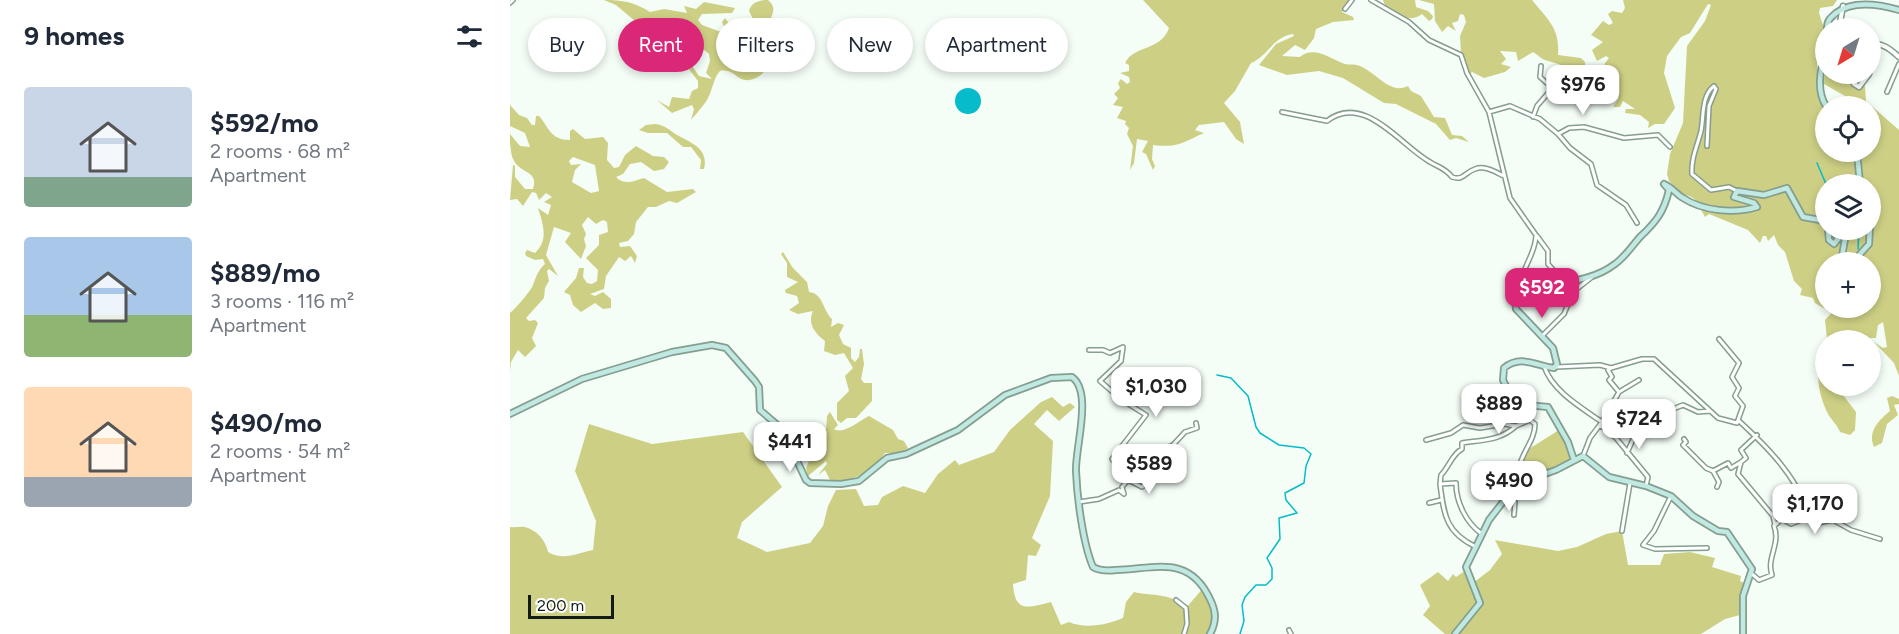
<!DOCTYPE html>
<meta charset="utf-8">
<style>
:root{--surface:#fff;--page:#f2f2f3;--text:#1f2937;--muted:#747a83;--accent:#db2777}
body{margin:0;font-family:Figtree,sans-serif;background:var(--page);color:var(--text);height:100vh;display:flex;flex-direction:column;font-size:22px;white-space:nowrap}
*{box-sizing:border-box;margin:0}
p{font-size:20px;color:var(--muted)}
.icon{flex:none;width:33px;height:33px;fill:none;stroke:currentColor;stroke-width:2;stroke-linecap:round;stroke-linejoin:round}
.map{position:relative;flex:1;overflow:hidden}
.panel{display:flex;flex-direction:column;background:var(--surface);width:510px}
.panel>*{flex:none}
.banner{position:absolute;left:18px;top:18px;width:570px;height:54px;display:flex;gap:12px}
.needle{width:39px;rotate:218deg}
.buttons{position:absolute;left:1305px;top:18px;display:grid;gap:12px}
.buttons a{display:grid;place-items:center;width:66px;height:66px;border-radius:50%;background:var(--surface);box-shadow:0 3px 9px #0003;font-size:30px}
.scale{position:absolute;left:18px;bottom:15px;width:86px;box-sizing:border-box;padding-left:6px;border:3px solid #121b15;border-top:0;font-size:16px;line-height:21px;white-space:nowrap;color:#121b15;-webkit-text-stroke:4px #fff;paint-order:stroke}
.price{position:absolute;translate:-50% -51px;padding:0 14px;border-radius:12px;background:#fff;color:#222;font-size:20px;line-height:39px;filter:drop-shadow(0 2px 3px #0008)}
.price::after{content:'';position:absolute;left:50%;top:36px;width:18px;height:14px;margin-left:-9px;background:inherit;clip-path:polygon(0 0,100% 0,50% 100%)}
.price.on{background:var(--accent);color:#fff}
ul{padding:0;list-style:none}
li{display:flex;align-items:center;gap:18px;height:150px;padding:0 24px}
li span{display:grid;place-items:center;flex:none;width:168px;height:120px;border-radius:6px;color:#555}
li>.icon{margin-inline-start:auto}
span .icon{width:72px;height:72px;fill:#fffc;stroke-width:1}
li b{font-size:26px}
h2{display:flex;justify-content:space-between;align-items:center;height:72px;padding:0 24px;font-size:26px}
.chip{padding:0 21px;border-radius:27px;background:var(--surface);box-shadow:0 3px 9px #0003;font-size:21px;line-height:54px}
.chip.on{background:var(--accent);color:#fff}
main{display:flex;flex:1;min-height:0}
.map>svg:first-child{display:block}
</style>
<main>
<section class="panel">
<h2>9 homes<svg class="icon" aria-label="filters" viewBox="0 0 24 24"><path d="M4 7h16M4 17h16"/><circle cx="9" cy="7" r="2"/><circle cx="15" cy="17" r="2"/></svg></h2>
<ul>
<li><span style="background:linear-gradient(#c9d6e8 75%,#7fa58c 0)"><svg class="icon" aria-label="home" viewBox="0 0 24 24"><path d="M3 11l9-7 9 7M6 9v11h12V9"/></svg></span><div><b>$592/mo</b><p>2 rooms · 68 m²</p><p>Apartment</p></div></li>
<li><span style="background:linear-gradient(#a9c7e8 65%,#8fb573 0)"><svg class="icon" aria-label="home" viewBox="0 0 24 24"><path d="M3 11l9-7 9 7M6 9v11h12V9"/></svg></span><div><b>$889/mo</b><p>3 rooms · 116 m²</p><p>Apartment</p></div></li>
<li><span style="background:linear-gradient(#ffd9b3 75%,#9aa5b1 0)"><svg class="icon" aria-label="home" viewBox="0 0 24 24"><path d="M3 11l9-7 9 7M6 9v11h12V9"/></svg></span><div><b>$490/mo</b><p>2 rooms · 54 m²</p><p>Apartment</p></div></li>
</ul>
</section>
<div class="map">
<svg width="1389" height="634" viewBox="0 0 1389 634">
<rect width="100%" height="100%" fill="#f4fef7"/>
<path fill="#cdd084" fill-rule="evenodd" d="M94,0C113,0 124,2 140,12L154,9L177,13L174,6L186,9L194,2L225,8L222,13L192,14L188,20L192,25L214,33L216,31L212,22L215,18L229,37L240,42L232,54L217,51L216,58L222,63L231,57L242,60L249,52L250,33L239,11C241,2 250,0 258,0C270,10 258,17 259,28L264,35H272L273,38L264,42C266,51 262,51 260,59C258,66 255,73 248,77C227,88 227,67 210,71C203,79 203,89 198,98C195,104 186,114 181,120L184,109L182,105L162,113L147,100L159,107L162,97L179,99L182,91L188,88V81L175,64L174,54L189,76L202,79L196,73L200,61L199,54L181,39L161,40L145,47L148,34L147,25L139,21H125L106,5Z
M633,0H840L832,12L843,17L844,20L823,22L806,29L804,38L795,50L785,45L772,56L790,57C803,46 818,57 832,63C838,66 844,63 850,66C867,73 880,95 898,86L901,91L911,96L924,117L935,118L942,135L952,136L959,142L946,138L940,140L926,124L886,104L874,103L833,78L809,71L777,75L749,65L766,44L784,36L783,34C762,37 759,56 741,63L725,91L714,103L730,122L734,144L726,139L714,122L689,125L685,130L694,133C672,143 667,148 643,145L642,159L645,166L643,170L636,154L632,152L638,141L627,139L624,163L620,170L623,146L617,134L619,128L615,124L616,121L607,118L613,107L603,105L608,98L604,94L610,88L608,83L611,79L617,84L620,82L619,77L610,73L619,71V65L615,63C624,45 651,51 659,28Z
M873,0H905L906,7L918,11L923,16L922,19L919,21L912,14C900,24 877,15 873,0Z
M909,0H1022C1038,20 1050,28 1048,55L1071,58L1075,62V85L1072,86C1067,67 1051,65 1035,60C1031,59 1027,54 1023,52L1008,61L1006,52L990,51L996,59L991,64L1001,67L995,72L974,78L962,72L959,75L951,53L950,36L956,22L954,15L950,14L948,21L942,23L946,31L938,26L932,32L925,21L924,4Z
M1113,0H1327L1323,6L1310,8L1309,13L1313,25L1314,52L1307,63V76L1309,98L1315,112L1316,152H1360V106H1334L1335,96L1314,84L1315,66L1316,74H1354L1356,101L1389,130V376L1384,363L1364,342L1373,348L1377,347L1373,322L1368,325L1366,338L1317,339L1315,320L1326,308H1360V262H1316V308H1319L1315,309L1305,303L1303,298L1290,295L1292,289L1284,281L1275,252L1268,245L1264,235L1258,241L1256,236H1253L1250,243L1238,230L1199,214L1195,217C1188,205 1187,195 1172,195L1159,181L1157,174L1160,154L1173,123L1177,46L1195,21L1201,5L1198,4L1180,33L1171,37L1157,56L1154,73L1165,108L1154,124H1145L1138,128L1139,122L1130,115L1115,113L1116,109H1125L1113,101L1110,107H1103L1109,98L1103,91H1095L1094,81H1082V79L1094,74L1095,63L1099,58L1096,56L1087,61L1082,50L1093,42L1081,35L1093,21L1099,25L1103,23L1098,14L1102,11L1112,13L1115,8ZM1316,184H1360V230H1316Z
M0,105L9,115L17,118L22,125H25L26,116H29C39,127 40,140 60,140V131L63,129L75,139L93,137L98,143L97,160L104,168L109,167L115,155L126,146L143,156L154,157L159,162L154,169L144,171L131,162L120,164L113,174L106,177C115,186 123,181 134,178L157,192L183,189L186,192L167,203L159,201L146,207H138L126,222L124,234L118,241L109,243L110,247L120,246L127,256L125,263L121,256L115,261L109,257L96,276L94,289L80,294L85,296L93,292L101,299V308L93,309L85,303L71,312L63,305L60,295L54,292L66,278L69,268H74L73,277L77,283L82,284L87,281L88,270L76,258L89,245V235L98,232L97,222L93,220L86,224L78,217L72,225L76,234L74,239L76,246L71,259L55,242L61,233L44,227L36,255L48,276L39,269L37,271L39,281L35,288L34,298L16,318L19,321L25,320L28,323L22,338L26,346L15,357L8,350L1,362L0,371V313C6,308 20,292 23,285C26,277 28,270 35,264L33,259L25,260L16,256L15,253L17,250L25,253C39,240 33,224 28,208L38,215L41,205L34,202L42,197L36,193L29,200L26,193L22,192L13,206L7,199L0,200L3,165L5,166V177L15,189H23C28,172 15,174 6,164C0,157 0,143 0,134L10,146L20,147L15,133L0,126ZM63,157L85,165L89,191L81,193L62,182L65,170L71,164L61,165L59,161Z
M145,124C155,125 159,130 167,135C181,143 199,148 194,169H190L191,160L181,147H173L157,133H138L129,130L136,125Z
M273,252L283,268L297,282L299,292C313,293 313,311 322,319L321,327L328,323L334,325L329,335L333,344L341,348V358L345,362L349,357L350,349H352L354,364L351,379L354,383H362V401L346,418H337L331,423L327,420V403L339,391L335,376L343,368L334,353L325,355L314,351L315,341C305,333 297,324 303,311L288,314L279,310L289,303L287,296L276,293L275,290L288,282L277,277V263L271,254Z
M1315,351L1316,386H1334L1333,395L1346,412L1345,430L1340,435L1330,432C1327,424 1320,419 1317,412C1308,392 1304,372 1315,351Z
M1382,396L1389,399V404L1384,405L1388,415L1377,424L1372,443L1364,447C1357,432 1369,420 1380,411L1377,398Z
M542,397L553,407L560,403L565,407L549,421L537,410L524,424L543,441L540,496L522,538L531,545L526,556L518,555L516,580L503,584C505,613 517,608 541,602L551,625L559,622C575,629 597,625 613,618L616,602L624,592C640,596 665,593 676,608L694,587L705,613L700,634H0V527C5,528 10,526 15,527C27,530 36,541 38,552C53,561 68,553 83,550L86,521L65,471L79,424L142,444L233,432L272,487L232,522L227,538L257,552L300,543L313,526L318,506L326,490L346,489L354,506L368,505L372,497L393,486L415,493L428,474L445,460L449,465L484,452L500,430L531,402Z
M320,412L328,425L324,429C334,435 350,420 359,416L383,430L388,439L394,441L398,448L391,453H375C362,473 345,482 320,480L315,470L308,475L317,464L316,461L298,476L296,468L302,454L301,446L307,436L316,431L317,416Z
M1049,430L1064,460L1009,484L1007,470L1014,452Z
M1112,531L1118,565H1150L1154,554L1180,552L1205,558L1202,567L1231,576L1230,581L1236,584L1231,596L1230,615L1215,619L1191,634H935L913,615L920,606L910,585L928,572L938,581L943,574L946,577L956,570L963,583L980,570L992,554L985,540L1048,551L1067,547L1096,534Z"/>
<path fill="#06bbca" d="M445 101a13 13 0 1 1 26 0a13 13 0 1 1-26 0Z"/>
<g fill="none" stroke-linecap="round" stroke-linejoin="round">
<path stroke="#06bbca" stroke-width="1.5" d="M1307,163L1316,184
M1348,249L1349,230
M707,375L721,378L738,396L746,427L750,433L769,445L794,448L801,454L796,466L794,483L775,493L776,500L787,513L769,518L770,539L757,558L762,568V579L756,585H746L735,597L732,605L734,621L730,634"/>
<g stroke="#859e8e" stroke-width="6">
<path id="minor" d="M861,0L899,22L919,40L951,55L957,73L979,112L1000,198L1026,235C1026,255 1009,270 1011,290
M0,3L3,0
M835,9L842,0
M1377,92L1389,64
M772,112L817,121C854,92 891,146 920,162C930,168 935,168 942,177C954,181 955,172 965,169C975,165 985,172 994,176
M979,112L1000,106L1030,119L1048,134L1059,128L1074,127L1114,138L1148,135L1160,147
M1023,117L1027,106L1039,92V85L1030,77L1031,66
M1048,134L1060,148L1081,164L1087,185L1116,205L1127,223
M1197,146L1199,106L1206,89L1204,86C1191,96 1194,116 1191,131C1187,147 1181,158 1182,174L1201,190L1219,187L1227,191
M1027,236L1038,251V264L1063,292
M1033,335L1054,314L1063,292L1082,277
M1209,339L1229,363L1222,377L1229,388L1225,396L1233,406L1228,420
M579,350H593L600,353L613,347L611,361L590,381L612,400L636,415L602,459L618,480
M1034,366C1042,391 1072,408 1092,422L1080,438L1073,456
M1046,367L1090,365L1101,368L1132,359H1144L1208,418L1227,423L1228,420C1253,443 1291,479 1298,517L1281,524L1272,519L1264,526C1271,544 1256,558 1262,575L1249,580L1241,573
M1109,392L1129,380
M1092,422L1109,392L1099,380L1102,377L1098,370L1101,368
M1090,425L1106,438L1138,477L1136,486
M1247,435L1231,450L1236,458L1231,462L1228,474L1263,516L1265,525
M1174,439L1176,442L1173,445L1196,468L1203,471
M916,440L941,433L953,425L970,428L994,424L1006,426L1020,420L1025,424C1025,445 1004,457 1009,484
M1117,453L1127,430L1134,421L1173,405L1188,412L1200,411
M930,484L931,475C939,467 942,454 952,449V443C972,440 990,441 1006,426
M1207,487L1209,482L1203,471L1218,463L1221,468L1231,462
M1001,492L1005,502L1004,515
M1161,496L1144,531L1133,545L1145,549L1197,548
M569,502L589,499L609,490L614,494L612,487L618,480L632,487L644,477L643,456L663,445L675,432L687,428L686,423
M919,503L931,500
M1298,517L1302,524L1323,520L1341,530L1370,539
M1112,531L1120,483
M966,547C935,532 934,514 930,484L946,483C946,502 956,523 972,534
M666,600L676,608L677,624L674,634
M779,630L781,634"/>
</g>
<g stroke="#859e8e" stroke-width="7">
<path id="tertiary" d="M1329,28L1333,6
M1360,52L1361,45C1373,42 1381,50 1389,57
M1360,53V68
M1341,74L1344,84L1349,87L1359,74"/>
</g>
<g stroke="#859e8e" stroke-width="8">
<path id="secondary" d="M1317,28C1317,21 1320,18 1326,13C1343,0 1368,4 1389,10
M1316,55C1309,70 1307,92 1316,106
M1347,152L1350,184
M1154,184C1163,188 1166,194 1173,198C1193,211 1224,214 1247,207L1244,203L1224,197L1227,191L1254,195L1277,188L1293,217L1310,220L1316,225
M1360,197V200
M1318,230L1319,240L1324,244L1328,239L1324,230
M1331,262L1335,239L1332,230
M1343,262L1359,244L1360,226
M0,414L72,379L162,352L202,345L216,348L245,381L249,387L250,410L272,429L296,480L300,483L331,484L349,481L377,458L396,454L448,430L495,395L541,378L562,377C583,392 565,448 566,471C567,497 573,544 583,567C590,571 598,571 606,570C645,569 679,554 700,599C706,611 707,621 700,634
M1064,460L1058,442L1038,407L1005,404L993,380L994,368C1011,354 1026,366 1044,368L1047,364L1043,348L1006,309L1005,299L1011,290C1042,281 1078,285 1105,264C1115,257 1122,246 1130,237C1146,222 1154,212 1159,190L1154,184
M945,634L970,603L956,567L979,520L1003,489L1012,482L1046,470L1073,456L1099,477L1136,486L1161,496L1183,516L1208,531L1217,532L1242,569L1233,596V634"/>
</g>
<use href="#minor" stroke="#fff" stroke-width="3"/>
<use href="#tertiary" stroke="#fff" stroke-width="4"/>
<use href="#secondary" stroke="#c0e9e3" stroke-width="4.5"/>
</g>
</svg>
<div class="buttons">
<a><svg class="needle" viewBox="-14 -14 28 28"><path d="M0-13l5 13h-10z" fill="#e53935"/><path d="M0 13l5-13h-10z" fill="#747a83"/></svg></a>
<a><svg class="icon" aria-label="locate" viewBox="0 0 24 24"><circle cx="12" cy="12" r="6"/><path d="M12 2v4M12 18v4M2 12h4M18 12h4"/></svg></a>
<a><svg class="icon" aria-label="layers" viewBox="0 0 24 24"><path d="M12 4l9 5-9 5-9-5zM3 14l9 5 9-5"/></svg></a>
<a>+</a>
<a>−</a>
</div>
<div class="scale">200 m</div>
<b class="price" style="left:1073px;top:116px">$976</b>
<b class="price on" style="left:1032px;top:319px">$592</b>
<b class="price" style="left:646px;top:418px">$1,030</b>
<b class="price" style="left:989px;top:435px">$889</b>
<b class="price" style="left:1129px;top:450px">$724</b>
<b class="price" style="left:280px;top:473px">$441</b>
<b class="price" style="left:639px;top:495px">$589</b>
<b class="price" style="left:999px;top:512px">$490</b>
<b class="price" style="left:1305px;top:535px">$1,170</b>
<div class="banner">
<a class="chip">Buy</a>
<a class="chip on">Rent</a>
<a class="chip">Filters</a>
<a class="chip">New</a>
<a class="chip">Apartment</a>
</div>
</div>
</main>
